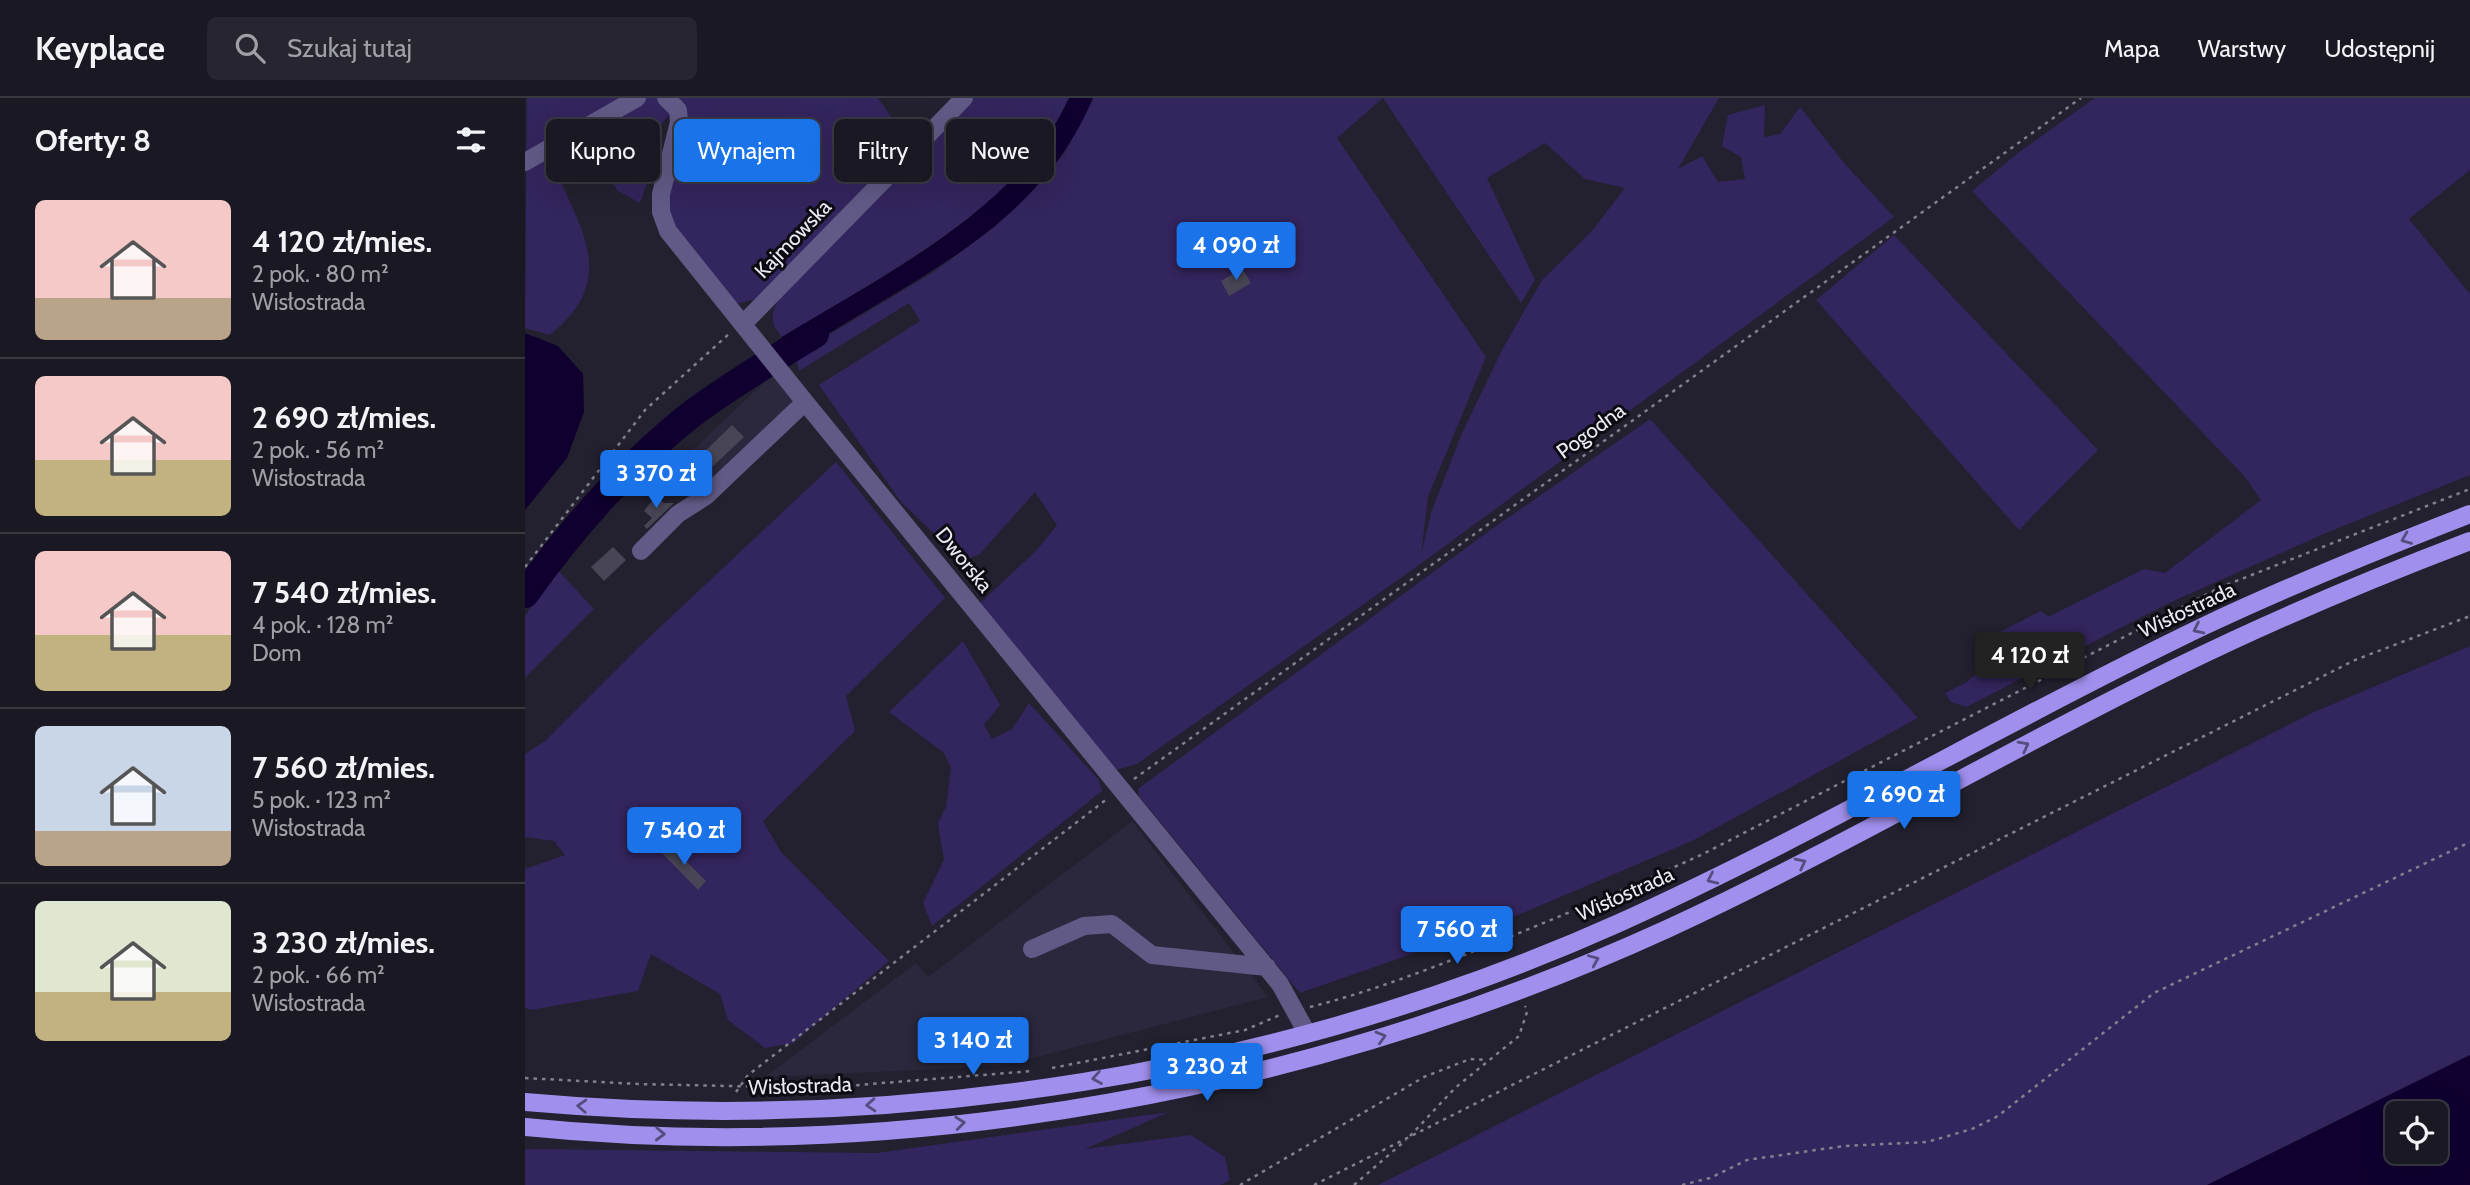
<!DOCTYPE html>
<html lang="pl">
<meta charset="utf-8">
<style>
:root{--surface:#1a1923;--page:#272630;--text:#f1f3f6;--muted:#9fa0a6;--line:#383841;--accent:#1a73e8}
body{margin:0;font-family:Cabin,sans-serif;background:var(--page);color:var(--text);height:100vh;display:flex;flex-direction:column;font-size:26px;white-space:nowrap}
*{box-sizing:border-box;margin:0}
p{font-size:23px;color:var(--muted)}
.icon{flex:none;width:38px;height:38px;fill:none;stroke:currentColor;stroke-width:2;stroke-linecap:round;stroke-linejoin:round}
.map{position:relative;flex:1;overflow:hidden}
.side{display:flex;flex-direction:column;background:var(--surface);width:525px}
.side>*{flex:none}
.banner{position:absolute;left:21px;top:21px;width:665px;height:63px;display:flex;gap:14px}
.buttons{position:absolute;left:1860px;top:1003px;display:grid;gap:14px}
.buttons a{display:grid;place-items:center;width:63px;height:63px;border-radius:10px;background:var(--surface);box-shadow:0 7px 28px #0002,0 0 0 2px var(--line);font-size:35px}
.price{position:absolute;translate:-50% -60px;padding:0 16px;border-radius:7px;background:var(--accent);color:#fff;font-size:23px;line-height:46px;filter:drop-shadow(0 2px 4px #0008)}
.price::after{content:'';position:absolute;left:50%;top:42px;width:21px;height:16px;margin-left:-10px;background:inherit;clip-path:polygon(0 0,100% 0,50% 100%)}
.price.current{background:#222;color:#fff}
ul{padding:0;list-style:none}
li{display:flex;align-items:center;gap:21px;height:175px;padding:0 35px}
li+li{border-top:2px solid var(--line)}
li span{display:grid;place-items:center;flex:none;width:196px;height:140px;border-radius:10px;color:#555}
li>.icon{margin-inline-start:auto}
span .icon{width:84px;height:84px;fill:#fffc;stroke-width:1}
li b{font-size:30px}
h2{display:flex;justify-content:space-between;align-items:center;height:84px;padding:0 35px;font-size:30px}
.tag{padding:0 24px;border-radius:10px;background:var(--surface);box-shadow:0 7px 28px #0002,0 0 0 2px var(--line);font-size:24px;line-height:63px}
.tag.current{background:var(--accent);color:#fff}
header{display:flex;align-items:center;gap:42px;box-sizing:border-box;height:98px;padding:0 35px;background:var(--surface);border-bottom:2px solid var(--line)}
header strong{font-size:33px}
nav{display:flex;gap:38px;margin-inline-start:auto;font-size:24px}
.search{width:490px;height:63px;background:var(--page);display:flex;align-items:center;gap:18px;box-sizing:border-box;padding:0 24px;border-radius:10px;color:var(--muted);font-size:26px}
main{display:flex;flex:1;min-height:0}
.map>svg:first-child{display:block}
</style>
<header>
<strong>Keyplace</strong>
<div class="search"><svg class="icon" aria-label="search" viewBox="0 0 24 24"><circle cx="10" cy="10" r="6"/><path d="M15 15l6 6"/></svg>Szukaj tutaj</div>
<nav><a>Mapa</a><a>Warstwy</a><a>Udostępnij</a></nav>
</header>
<main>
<section class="side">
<h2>Oferty: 8<svg class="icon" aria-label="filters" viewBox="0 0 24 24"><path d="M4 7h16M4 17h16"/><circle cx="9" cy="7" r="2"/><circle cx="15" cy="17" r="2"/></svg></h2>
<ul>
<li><span style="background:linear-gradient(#f6c9c9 70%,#b9a48a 0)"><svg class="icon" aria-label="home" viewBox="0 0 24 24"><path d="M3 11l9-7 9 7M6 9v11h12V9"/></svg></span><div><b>4 120 zł/mies.</b><p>2 pok. · 80 m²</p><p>Wisłostrada</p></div></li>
<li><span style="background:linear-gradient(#f6c9c9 60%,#c2b280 0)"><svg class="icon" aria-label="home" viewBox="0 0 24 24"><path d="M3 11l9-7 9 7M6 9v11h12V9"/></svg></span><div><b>2 690 zł/mies.</b><p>2 pok. · 56 m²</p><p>Wisłostrada</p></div></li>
<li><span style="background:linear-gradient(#f6c9c9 60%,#c2b280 0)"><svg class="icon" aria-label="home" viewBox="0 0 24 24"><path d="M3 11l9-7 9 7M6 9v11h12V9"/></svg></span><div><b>7 540 zł/mies.</b><p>4 pok. · 128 m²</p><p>Dom</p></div></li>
<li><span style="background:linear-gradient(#c9d6e8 75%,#b9a48a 0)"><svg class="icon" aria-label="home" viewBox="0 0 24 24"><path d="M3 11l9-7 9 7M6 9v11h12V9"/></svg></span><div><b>7 560 zł/mies.</b><p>5 pok. · 123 m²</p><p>Wisłostrada</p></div></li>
<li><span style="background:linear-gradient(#dfe7d0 65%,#c2b280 0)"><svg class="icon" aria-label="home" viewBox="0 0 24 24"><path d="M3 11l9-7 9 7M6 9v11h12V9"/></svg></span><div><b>3 230 zł/mies.</b><p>2 pok. · 66 m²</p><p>Wisłostrada</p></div></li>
</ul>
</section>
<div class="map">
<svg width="1945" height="1087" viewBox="0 0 1945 1087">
<rect width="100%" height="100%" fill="#23212f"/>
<path fill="#2b283d" d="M249,275L279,312L181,405L148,371Z
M607,723L743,899L478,968L240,979L391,865L403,879Z"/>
<path fill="#33255d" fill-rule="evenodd" d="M2,0H353L385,46L231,201L211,206L153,138L141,107L159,13L143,18L136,27L134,51L115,105L93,93L65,54L33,78C62,141 89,185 25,237L0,230Z
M449,0H544C534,19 525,38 512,55C455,127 336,191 257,239C242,223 247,210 259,193Z
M568,0H1194L1153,71L1177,58L1193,84L1220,81L1216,59L1197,48L1203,17L1240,7L1239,39L1255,36L1275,9L1319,65L1369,119L894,467L612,666L590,672L454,506L511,453L532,427L510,394L454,457L437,462L376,404L294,287L395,223L384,205L274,273L270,257L407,175L468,130L539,56ZM858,0L996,205L1010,182L962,80L1020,45L1060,81L1100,90L1066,134L1017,182L978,250L937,335L906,415L896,457L903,399L961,259L812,40Z
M1570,0H1945V72L1884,121L1945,196V377L1801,435L1644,505L1441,609L1426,604L1420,595L1442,584L1469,559L1459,542L1516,513L1523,519L1619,471L1640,475L1736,402L1719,378L1447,93L1493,55Z
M1369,137L1573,352L1494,432L1291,202Z
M1125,321L1393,620L1167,743L967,828L775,895L614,698L613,691L964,433Z
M311,364L420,500L321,598L330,633L238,723L256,754L364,863L268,945L240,950L203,922L195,896L126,856L113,893L6,912L0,910V771L40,757L29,743L0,739V656L20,643L116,547Z
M31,470L69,511L0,580V518Z
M438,543L475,607L459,627L467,641L487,631L504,605L574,682L577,693L407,828L398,805L419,762L413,725L421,709L426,670L419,655L364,614Z
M1945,548V957L1682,1087H853L1789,614Z
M644,1014L560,1051L666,1037L700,1059L705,1082L695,1087H0V1051L352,1055Z"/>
<path fill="#0f002f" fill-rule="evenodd" d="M544,0H568C512,134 382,182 270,257L259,255L256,250L257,239C357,178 494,111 544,0Z
M0,235L33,248L58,276L59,314L42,360L0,412Z
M1945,957V1087H1682ZM1872,1015H1911V1054H1872Z"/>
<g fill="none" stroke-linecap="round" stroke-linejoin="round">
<path stroke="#0f002f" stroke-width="28" d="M0,496C48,429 104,365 168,315C207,286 249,261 290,236"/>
</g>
<path fill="#484656" d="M717,170L726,185L704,198L696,183Z
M207,327L219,339L185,371L173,360Z
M131,398L139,405H149L122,431L119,428L127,420L119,413Z
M88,449L101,462L79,483L66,469Z
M145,747L181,783L173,792L137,755Z"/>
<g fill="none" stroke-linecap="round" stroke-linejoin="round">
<path stroke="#82808c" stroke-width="2.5" stroke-dasharray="3.5 5" stroke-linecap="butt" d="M0,469L120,312L205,235
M609,681L1556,0
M785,909C853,892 917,866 982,840C1048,813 1113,786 1178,756L1696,489L1945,391
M527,970L720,932L755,917
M0,980L113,986L296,990L507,973
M211,994L223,977L582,701
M885,1038L930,990L994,938L1002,914L1000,908
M715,1087L899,979L945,961L962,962
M789,1087L1830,562L1945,518
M829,1087L881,1042
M1157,1087L1185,1080L1222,1062L1319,1048L1402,1044L1447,1031L1473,1018L1629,895L1945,744"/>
<path stroke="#615a86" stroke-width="18" d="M141,0L153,12L154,24L136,96V114L143,133L280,304L755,886L782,935
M0,64L112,0
M219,225L439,0
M116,453L153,416L181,398L280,304
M507,851L559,828L587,826L627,857L742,869"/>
<path stroke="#a08fec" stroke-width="18" d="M0,1004C370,1037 755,977 1094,825C1293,735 1481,623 1677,529C1765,487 1855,451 1945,416
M0,1029C384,1068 792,991 1142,831C1315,751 1479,654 1650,570C1746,523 1845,481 1945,443"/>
</g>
<defs><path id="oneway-chevron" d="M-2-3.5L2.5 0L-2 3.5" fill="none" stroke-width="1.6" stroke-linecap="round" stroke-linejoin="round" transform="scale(1.75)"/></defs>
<g stroke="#564d7f">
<use href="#oneway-chevron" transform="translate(1881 441) rotate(158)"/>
<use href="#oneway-chevron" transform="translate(1673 531) rotate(154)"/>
<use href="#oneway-chevron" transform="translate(1499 648) rotate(-28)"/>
<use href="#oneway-chevron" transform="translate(1276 765) rotate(-27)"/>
<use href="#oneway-chevron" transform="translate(1187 781) rotate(155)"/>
<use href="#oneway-chevron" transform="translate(1069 862) rotate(-23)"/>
<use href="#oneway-chevron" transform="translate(856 939) rotate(-16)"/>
<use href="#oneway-chevron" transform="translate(572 980) rotate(171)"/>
<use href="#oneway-chevron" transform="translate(346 1007) rotate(176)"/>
<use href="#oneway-chevron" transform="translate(57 1008) rotate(-177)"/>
<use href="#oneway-chevron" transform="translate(435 1025) rotate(-6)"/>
<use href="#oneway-chevron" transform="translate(135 1036) rotate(2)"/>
</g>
<g text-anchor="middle" stroke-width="6" stroke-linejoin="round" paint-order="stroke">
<g font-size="21" fill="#ebeaf4" stroke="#0c0b12">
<text transform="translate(268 141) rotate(-46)" y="7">Kajmowska</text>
<text transform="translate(1066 333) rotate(-36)" y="7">Pogodna</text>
<text transform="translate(439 462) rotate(51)" y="7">Dworska</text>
<text transform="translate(1662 512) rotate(-25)" y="7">Wisłostrada</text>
<text transform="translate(1100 796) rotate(-24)" y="7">Wisłostrada</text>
<text transform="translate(275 988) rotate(-2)" y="7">Wisłostrada</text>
</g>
</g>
</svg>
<div class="buttons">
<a><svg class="icon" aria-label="locate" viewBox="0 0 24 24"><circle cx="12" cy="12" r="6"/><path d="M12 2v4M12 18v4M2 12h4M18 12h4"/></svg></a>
</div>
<b class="price" style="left:711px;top:184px">4 090 zł</b>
<b class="price" style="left:131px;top:412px">3 370 zł</b>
<b class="price current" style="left:1505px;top:594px">4 120 zł</b>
<b class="price" style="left:1379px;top:733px">2 690 zł</b>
<b class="price" style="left:159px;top:769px">7 540 zł</b>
<b class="price" style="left:932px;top:868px">7 560 zł</b>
<b class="price" style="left:448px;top:979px">3 140 zł</b>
<b class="price" style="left:682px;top:1005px">3 230 zł</b>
<div class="banner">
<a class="tag">Kupno</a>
<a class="tag current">Wynajem</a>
<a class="tag">Filtry</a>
<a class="tag">Nowe</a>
</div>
</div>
</main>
